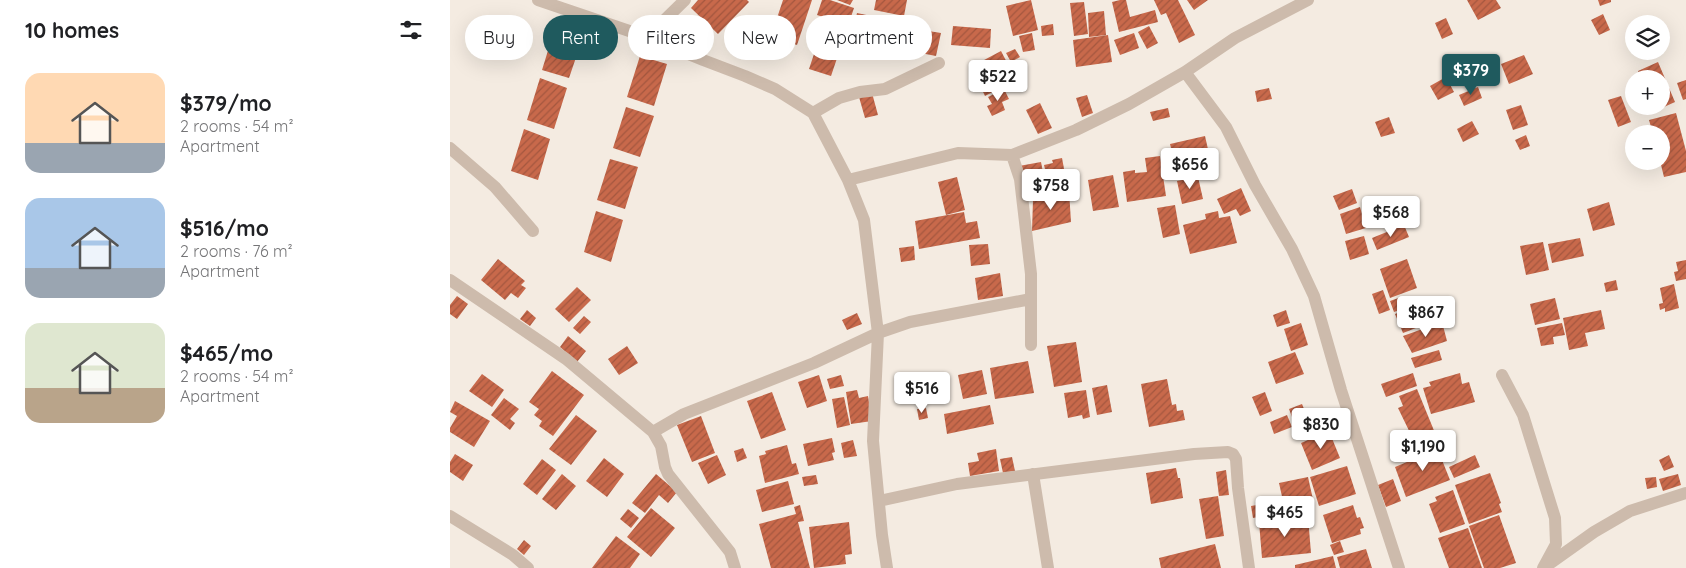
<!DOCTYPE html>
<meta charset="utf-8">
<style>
:root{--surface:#fff;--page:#f2f2f2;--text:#202124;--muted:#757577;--accent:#1f5a5e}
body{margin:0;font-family:Quicksand,sans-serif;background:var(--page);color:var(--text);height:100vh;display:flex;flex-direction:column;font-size:19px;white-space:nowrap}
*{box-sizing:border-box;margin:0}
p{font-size:16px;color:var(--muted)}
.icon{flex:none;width:28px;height:28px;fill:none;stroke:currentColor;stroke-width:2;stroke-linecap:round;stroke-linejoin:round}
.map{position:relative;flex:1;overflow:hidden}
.side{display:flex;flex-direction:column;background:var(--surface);width:450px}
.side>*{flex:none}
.banner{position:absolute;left:15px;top:15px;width:475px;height:45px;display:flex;gap:10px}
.buttons{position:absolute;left:1175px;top:15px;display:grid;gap:10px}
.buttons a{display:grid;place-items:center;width:45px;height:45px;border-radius:50%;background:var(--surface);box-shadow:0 5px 20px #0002;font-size:25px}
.price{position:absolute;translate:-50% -42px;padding:0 11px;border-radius:5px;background:#fff;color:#222;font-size:16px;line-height:32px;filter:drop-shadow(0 1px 2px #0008)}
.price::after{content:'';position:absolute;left:50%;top:30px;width:15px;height:11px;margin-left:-8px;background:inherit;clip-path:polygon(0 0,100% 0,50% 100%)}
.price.selected{background:var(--accent);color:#fff}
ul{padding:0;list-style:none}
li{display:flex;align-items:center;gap:15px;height:125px;padding:0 25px}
li span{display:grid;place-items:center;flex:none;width:140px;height:100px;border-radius:15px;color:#555}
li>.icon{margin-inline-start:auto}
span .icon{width:60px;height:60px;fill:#fffc;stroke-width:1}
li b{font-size:21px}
h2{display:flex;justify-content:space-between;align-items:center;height:60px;padding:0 25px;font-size:21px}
.pill{padding:0 18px;border-radius:22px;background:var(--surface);box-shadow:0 5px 20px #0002;font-size:18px;line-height:45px}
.pill.selected{background:var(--accent);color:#fff}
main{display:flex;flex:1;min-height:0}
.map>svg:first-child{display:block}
</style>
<main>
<section class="side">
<h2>10 homes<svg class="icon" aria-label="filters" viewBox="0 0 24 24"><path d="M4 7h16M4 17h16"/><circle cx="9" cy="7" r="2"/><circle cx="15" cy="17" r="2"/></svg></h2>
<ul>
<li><span style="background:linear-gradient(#ffd9b3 70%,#9aa5b1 0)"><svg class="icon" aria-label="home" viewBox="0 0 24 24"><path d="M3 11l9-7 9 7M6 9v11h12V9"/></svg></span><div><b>$379/mo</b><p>2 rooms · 54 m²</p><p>Apartment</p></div></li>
<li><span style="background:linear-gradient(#a9c7e8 70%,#9aa5b1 0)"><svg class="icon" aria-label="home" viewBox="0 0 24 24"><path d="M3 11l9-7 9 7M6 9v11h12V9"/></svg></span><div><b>$516/mo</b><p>2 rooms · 76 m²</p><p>Apartment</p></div></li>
<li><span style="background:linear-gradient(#dfe7d0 65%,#b9a48a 0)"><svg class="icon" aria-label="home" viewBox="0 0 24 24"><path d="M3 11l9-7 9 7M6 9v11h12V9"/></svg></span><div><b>$465/mo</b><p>2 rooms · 54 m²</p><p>Apartment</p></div></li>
</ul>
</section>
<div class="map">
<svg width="1236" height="568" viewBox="0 0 1236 568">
<defs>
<pattern id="building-hatch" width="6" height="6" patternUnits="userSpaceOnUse" patternTransform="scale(1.25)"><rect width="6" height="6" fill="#c8694b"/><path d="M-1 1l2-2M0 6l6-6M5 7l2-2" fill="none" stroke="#a4573f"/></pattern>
</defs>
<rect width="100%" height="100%" fill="#f4ebe1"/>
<path fill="url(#building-hatch)" d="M248,0H297L299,2L268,34L241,8Z
M333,0H362L347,45L321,36Z
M372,0H380L404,8L381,76L359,69L376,18L367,15Z
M387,0H403L400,5Z
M426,0H457L454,16L424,10Z
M581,0L588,30L563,36L556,6Z
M670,0H676L680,17L705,10L708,22L669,32L662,2Z
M704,0H728L745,35L729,43L716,13L711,15Z
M737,0H758L744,10Z
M1017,0H1046L1051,8L1028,20Z
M1148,0H1161V2L1150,6Z
M634,2L638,34L624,36L620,3Z
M654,11L656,35L639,37L638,13Z
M407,13L454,23L447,56L427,52L426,57L417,55L418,50L400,46Z
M1153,14L1160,30L1149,35L1141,20Z
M996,18L1003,34L992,39L985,23Z
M603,24L604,35L592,36L591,26Z
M503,26L541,29L540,48L501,45Z
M699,26L708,43L697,49L688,32Z
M105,28L133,37L119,78L92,70Z
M460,28L491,33L486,56L455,50Z
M582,33L585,50L573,52L569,36Z
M684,33L689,48L670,55L664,40Z
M658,35L662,62L626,67L623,40Z
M565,49L570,57L561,62L556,53Z
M551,51L566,80L535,96L521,67Z
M1074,55L1083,74L1059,84L1051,64Z
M190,56L217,64L204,106L177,97Z
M1208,62L1225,102L1205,111L1203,106H1211V79H1191L1188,71Z
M996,77L1004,92L988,100L980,86Z
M90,78L117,88L104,129L77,120Z
M1236,80V99L1233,100L1227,83Z
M1028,87L1032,98L1014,106L1009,95Z
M819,88L822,99L807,102L805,91Z
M554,89L559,99L552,102L555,110L542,116L537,106L542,104L538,97Z
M422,93L428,115L415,118L409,97Z
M637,95L643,113L632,117L626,98Z
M1171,96L1181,122L1168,127L1158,100Z
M590,103L602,128L588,134L576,110Z
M1071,105L1078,125L1063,130L1056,110Z
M176,107L204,116L190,157L163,148Z
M718,108L720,117L703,121L700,112Z
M1226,113L1236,151V172L1214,177L1210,161H1211V134H1203L1199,120Z
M939,117L945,133L931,137L925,122Z
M1022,121L1029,134L1013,142L1007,129Z
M74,129L100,139L88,180L61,171Z
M1076,135L1080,146L1070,150L1065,140Z
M755,136L760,158L754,159L757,169L728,176L720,144Z
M710,156L716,196L677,202L673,172L685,170V173L697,172L695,158Z
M612,158L618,190L601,194L594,165L603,163L602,160Z
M160,159L188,167L175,209L147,200Z
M591,162L597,193L589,195L590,198L576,201L569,166Z
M663,175L669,207L643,211L638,180Z
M507,177L515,210L496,215L488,182Z
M748,177L753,199L732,204L727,181Z
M791,188L801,211L790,216L786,209L774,214L767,199Z
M902,189L907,203L889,210L883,196Z
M619,191L621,222L582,231L583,200Z
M1159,202L1165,225L1143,231L1137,209Z
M725,205L730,234L713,238L707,208Z
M910,207L916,228L896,234L890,214Z
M146,211L173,220L161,262L134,252Z
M768,211L769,218L780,216L787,243L740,254L733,225L756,219L755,214Z
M514,212L516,223L527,221L530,238L469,249L465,221Z
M954,225L959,237L927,250L922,238Z
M914,236L919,254L900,260L895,241Z
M1130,238L1134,256L1102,263L1098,244Z
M1093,242L1099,270L1076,275L1070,246Z
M538,244L540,264L521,266L519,245Z
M464,246L465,260L451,262L449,248Z
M48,259L75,281L71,285L76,288L68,298L61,293L55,300L31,280Z
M957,259L967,288L940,298L930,269Z
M1236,260V279L1226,281L1224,272L1228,271L1226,262Z
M550,273L553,296L528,300L525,278Z
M1166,280L1168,290L1156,292L1154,283Z
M1224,284L1229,308L1215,312V308L1210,310L1209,304L1213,303L1210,288Z
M127,287L141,300L119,322L105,309Z
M933,290L940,310L929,314L922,294Z
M7,296L18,304L7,319L0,314V305Z
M954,296L958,307L944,312L940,301Z
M1105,298L1110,319L1085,325L1080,304Z
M977,302L984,321L953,333L945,314Z
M77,310L86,318L80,326L70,319Z
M836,310L840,323L827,327L823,315Z
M1151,310L1155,329L1135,333L1138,346L1119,350L1113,318Z
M407,313L412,324L397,330L392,320Z
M134,316L141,322L130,334L123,328Z
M992,322L997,341L962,353L953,336Z
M851,323L858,345L841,351L834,329Z
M1112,323L1115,335L1103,337L1104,344L1091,346L1087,328Z
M118,336L136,351L127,362L110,347Z
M626,342L632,382L604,387L597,346Z
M177,346L188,363L169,375L158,359Z
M989,350L992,360L965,368L961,358Z
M845,352L854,374L826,384L818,362Z
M578,361L584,393L545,399L540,368Z
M532,370L537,394L513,399L508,375Z
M102,371L134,395L103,436L89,426L92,421L84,415L89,409L79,402Z
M963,373L967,386L936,397L931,384Z
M1010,373L1012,384L1019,382L1025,402L981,414L973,388L981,386L979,382Z
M32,374L54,390L42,407L19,391Z
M369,375L377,401L357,408L348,382Z
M391,375L394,386L380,389L377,379Z
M717,379L722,405L726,404L727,411L733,410L735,420L699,427L691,384Z
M657,385L662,412L647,415L642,388Z
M967,389L985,433L964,441L948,408L953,406L949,396Z
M407,390L409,398L418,396L422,421L401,424L396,392Z
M636,390L640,417L633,419L632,415L618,418L614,393Z
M322,392L336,430L311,439L297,401Z
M815,392L822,411L810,416L802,397Z
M394,397L400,425L387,428L382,399Z
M54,398L69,409L60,419L65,423L60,430L41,415Z
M5,401L40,421L24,447L0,432V428L7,416L0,412Z
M852,404L862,428L848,433L839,409Z
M540,405L544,424L497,434L494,414Z
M476,408L478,418L469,420L467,409Z
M126,415L147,431L121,465L99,449Z
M837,415L842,427L824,434L820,422Z
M251,416L265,453L242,462L227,425Z
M879,431L890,458L862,470L851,443Z
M382,438L385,452L382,453L384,460L358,466L353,444Z
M403,440L407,456L394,458L391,443Z
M337,445L342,464L346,463L349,474L315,483L309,456L316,454L315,451Z
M986,445L1000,480L956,497L945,467L969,457L967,452Z
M293,448L297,458L287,462L284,451Z
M546,449L549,471L520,476L518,463L529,461L527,453Z
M5,454L23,465L13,481L0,472V462Z
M267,455L276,475L258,484L248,463Z
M1025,455L1030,467L1004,478L999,467Z
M1219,455L1224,467L1214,471L1209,460Z
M562,457L565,471L553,473L550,459Z
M154,458L174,474L157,497L136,481Z
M92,459L106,470L87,495L73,484Z
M897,466L906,494L869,506L860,477Z
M726,468L728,478H730L733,498L701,504L696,473Z
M776,470L779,495L769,496L766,472Z
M1040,473L1051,503L1049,504L1052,512L1019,524L1005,485Z
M112,474L126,486L106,510L92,499Z
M206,474L227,492L218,503L209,495L195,513L182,503Z
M1228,474L1231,485L1213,491L1209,479Z
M366,475L368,484L354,486L352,477Z
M858,477L864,504L835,510L829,483Z
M1206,477L1207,487L1197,489L1195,478Z
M943,479L951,501L936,507L928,485Z
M338,481L344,504L312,512L306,490Z
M1003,490L1015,524L990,533L979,504L987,501L985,497Z
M768,496L774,536L756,539L749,499Z
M818,503L820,515L803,518L801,506Z
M350,505L354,521L348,522L360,568H321L309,524L346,514L344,507Z
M903,505L907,518L910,517L914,528L910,529L911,534L882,543L873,515Z
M201,508L225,528L201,557L177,537Z
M178,509L189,518L181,528L170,519Z
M1049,515L1066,563L1050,568H1034L1019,526Z
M858,517L861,553L812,558L809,522Z
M399,522L402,554L395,555L396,564L364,568L359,527Z
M1018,528L1032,568H999L988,538Z
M166,536L190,554L180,568H142Z
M74,540L81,546L74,555L67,549Z
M890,541L894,552L884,555L880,545Z
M765,544L771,568H711L709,558Z
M916,549L922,568H890L887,557Z
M883,556L886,568H845V565Z"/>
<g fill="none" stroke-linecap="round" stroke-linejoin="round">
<path stroke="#cdbbac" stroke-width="12" d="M88,0L197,37L253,60L295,76L325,89L363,113L398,180L414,220L428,333L423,441L432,535L437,568
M197,37L235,0
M735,72L776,127L805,185L842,249L864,296L891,390L949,568
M363,113L389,98L410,92L435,89L489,63
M0,148L45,187L83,231
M562,155L626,130L679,104L735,72L785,38L858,0
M398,180L508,153L562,155L570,179L581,274V345
M0,280L116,359L203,432L211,446L215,467L218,474L280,552L285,568
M1052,375L1073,415L1105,518L1106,544L1093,568
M203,432L234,414L364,363L428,333L460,322L581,299
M583,474L598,568
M429,501L507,484L744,454L778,452L783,454L786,459L788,488L799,568
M0,516L63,555L78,568
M1095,567L1144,532L1180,511L1236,493"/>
</g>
</svg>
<div class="buttons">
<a><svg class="icon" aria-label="layers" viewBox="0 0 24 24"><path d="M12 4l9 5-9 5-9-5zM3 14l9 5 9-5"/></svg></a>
<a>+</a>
<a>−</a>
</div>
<b class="price selected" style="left:1021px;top:96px">$379</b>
<b class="price" style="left:548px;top:102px">$522</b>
<b class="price" style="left:740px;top:190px">$656</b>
<b class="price" style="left:601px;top:211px">$758</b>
<b class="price" style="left:941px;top:238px">$568</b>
<b class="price" style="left:976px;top:338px">$867</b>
<b class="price" style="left:472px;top:414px">$516</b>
<b class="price" style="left:871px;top:450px">$830</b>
<b class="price" style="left:973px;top:472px">$1,190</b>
<b class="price" style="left:835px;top:538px">$465</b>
<div class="banner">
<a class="pill">Buy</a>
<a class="pill selected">Rent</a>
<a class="pill">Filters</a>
<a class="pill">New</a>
<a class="pill">Apartment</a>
</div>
</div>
</main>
